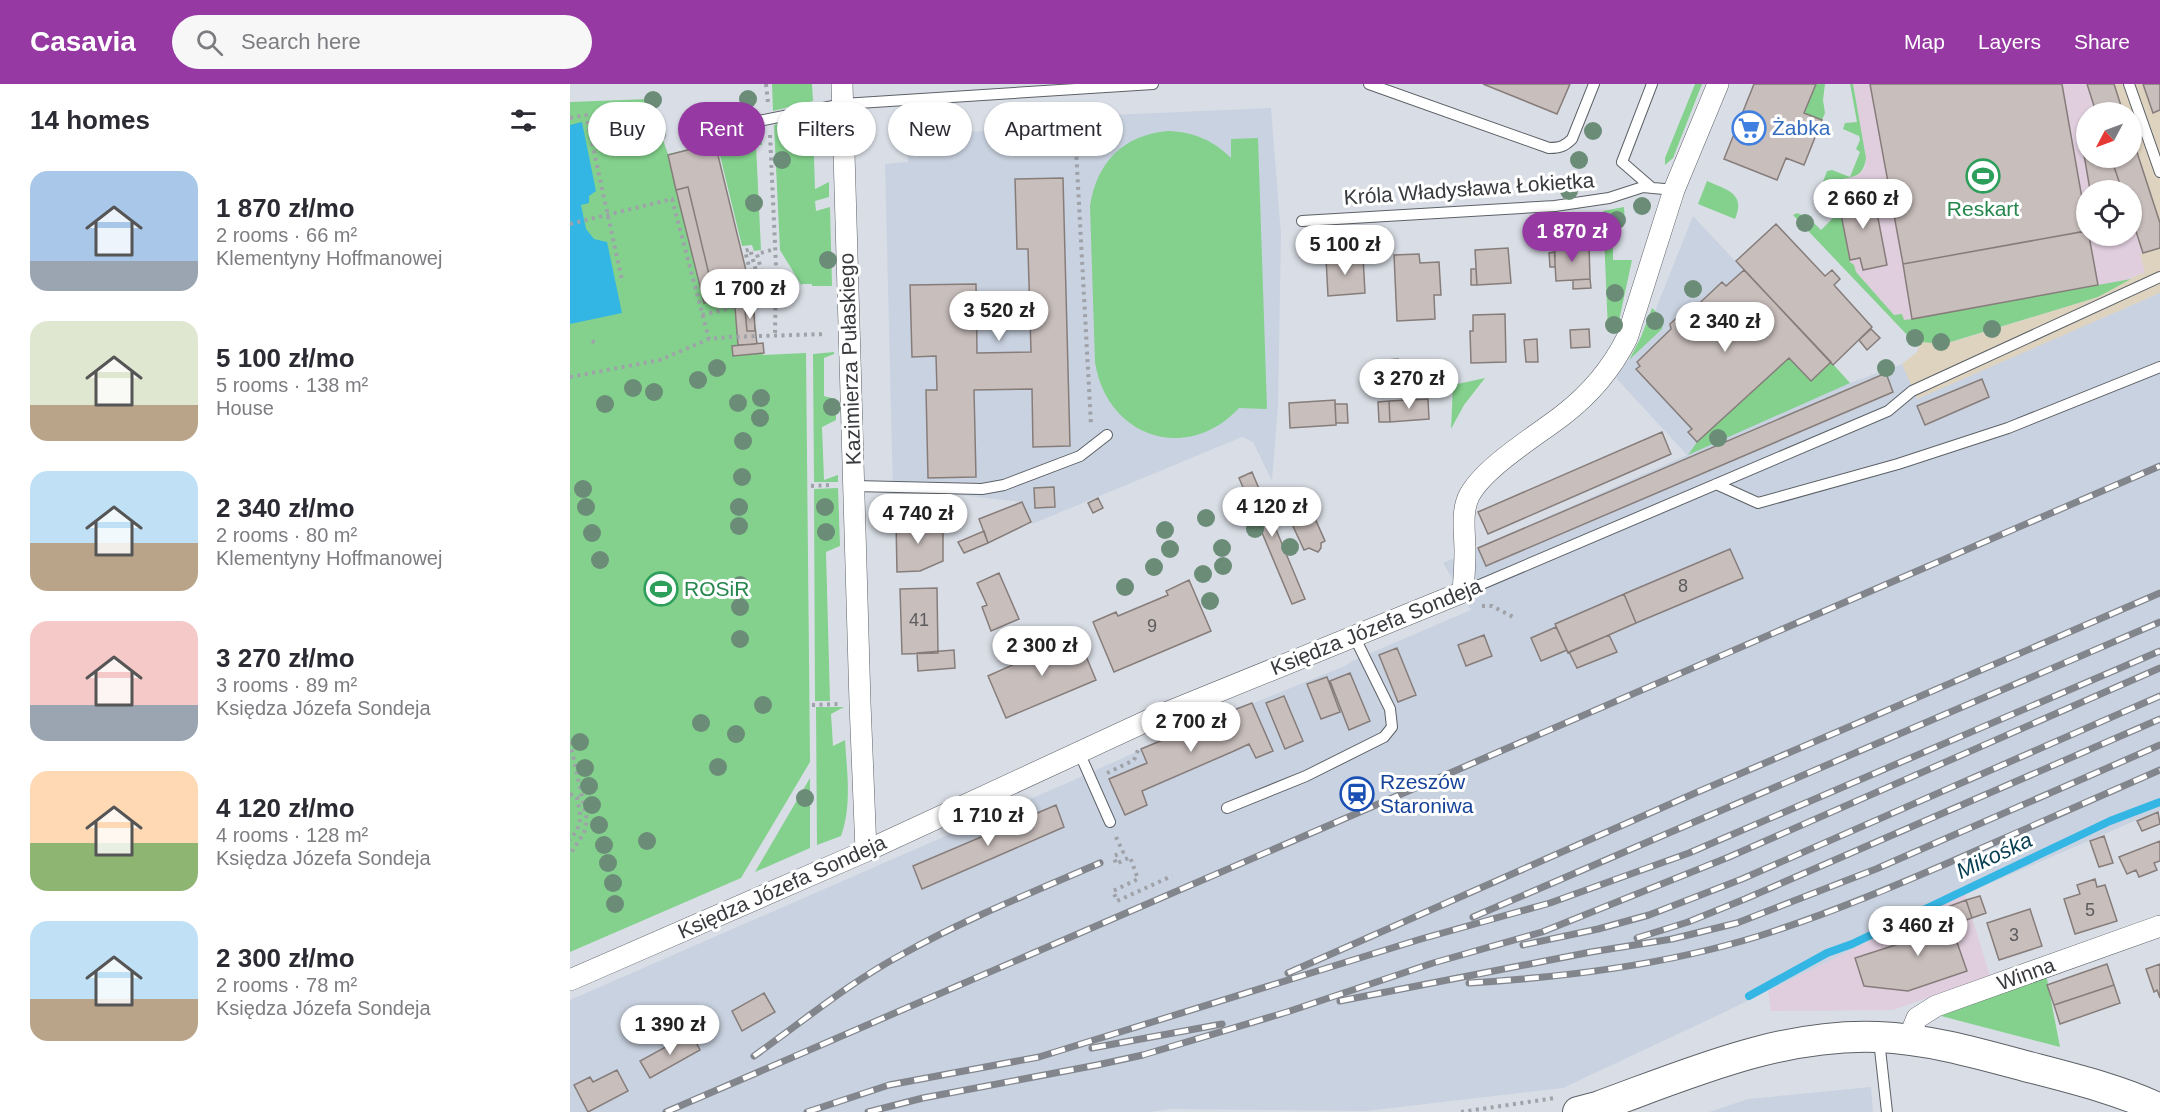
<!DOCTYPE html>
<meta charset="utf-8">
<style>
:root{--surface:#fff;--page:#f7f7f7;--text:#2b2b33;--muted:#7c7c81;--accent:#9639a3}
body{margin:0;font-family:Arial,sans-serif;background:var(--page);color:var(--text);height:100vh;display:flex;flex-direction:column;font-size:22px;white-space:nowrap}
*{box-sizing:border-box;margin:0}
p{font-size:20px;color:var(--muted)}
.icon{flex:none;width:33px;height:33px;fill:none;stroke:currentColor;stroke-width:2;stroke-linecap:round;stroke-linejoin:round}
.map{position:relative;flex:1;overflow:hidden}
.drawer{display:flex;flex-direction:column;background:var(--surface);width:570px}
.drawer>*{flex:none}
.banner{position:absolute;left:18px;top:18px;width:570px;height:54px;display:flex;gap:12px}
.needle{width:39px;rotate:229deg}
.tools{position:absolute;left:1506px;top:18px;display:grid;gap:12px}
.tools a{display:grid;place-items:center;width:66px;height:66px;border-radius:50%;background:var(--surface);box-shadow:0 2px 4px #0004;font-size:30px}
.price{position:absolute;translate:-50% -51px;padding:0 14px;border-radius:21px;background:#fff;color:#222;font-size:20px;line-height:39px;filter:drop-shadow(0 2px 3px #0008)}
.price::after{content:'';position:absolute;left:50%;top:36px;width:18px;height:14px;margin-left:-9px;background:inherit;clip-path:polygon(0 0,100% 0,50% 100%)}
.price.selected{background:var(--accent);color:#fff}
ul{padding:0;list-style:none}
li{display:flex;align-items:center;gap:18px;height:150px;padding:0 30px}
li span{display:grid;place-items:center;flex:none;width:168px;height:120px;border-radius:18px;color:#555}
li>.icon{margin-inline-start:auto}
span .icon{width:72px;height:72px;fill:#fffc;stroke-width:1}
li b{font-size:26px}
h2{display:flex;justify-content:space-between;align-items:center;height:72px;padding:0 30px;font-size:26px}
.chip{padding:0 21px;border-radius:27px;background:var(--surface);box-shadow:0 2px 4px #0004;font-size:21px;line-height:54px}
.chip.selected{background:var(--accent);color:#fff}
header{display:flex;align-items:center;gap:36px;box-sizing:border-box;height:84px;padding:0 30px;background:var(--accent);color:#fff}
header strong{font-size:28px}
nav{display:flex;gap:33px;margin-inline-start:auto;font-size:21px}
.search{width:420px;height:54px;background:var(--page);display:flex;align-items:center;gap:15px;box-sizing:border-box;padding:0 21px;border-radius:33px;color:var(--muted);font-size:22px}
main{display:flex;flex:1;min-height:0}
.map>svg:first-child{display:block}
</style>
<header>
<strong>Casavia</strong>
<div class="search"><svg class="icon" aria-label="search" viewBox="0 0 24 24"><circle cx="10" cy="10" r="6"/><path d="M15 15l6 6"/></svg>Search here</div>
<nav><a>Map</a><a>Layers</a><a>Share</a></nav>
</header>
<main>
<section class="drawer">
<h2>14 homes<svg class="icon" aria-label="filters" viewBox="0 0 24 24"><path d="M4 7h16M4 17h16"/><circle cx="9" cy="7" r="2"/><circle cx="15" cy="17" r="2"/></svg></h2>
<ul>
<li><span style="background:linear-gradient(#a9c7e8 75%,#9aa5b1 0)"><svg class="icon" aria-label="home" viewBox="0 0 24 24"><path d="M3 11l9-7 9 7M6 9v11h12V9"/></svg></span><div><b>1 870 zł/mo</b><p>2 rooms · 66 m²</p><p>Klementyny Hoffmanowej</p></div></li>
<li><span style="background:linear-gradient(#dfe7d0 70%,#b9a48a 0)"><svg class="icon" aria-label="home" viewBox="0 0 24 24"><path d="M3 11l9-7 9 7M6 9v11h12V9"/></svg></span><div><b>5 100 zł/mo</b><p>5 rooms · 138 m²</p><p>House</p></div></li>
<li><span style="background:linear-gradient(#bfe0f5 60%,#b9a48a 0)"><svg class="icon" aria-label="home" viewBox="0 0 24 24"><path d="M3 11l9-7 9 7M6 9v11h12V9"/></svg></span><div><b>2 340 zł/mo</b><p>2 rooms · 80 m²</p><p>Klementyny Hoffmanowej</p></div></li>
<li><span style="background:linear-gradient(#f6c9c9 70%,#9aa5b1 0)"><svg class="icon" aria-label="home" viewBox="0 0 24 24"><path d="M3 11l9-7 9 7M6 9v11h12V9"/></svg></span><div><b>3 270 zł/mo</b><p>3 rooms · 89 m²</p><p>Księdza Józefa Sondeja</p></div></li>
<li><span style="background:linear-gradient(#ffd9b3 60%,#8fb573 0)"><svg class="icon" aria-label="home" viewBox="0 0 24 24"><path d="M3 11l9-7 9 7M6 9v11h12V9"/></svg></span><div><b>4 120 zł/mo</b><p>4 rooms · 128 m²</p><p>Księdza Józefa Sondeja</p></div></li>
<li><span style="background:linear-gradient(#bfe0f5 65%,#b9a48a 0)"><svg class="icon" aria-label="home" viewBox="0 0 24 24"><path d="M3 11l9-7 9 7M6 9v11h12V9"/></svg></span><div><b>2 300 zł/mo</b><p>2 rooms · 78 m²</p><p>Księdza Józefa Sondeja</p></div></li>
</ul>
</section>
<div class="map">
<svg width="1590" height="1028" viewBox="0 0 1590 1028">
<rect width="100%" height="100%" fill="#d9dee6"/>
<path fill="#e0cede" d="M1283,0H1517L1526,28H1516V74H1541L1552,106H1516V152H1562V135L1573,169L1570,171L1576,189L1569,190L1541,204L1351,258L1341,255L1283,194L1265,97L1288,91L1295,84L1296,74Z
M1395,810L1420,892L1323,926L1201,927L1198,907Z"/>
<path fill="#ded3bf" d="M1517,0H1590V209L1346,316L1332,280L1347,268L1351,258L1375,260L1528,213L1569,190L1575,189L1570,170L1573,169L1562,135V106H1552L1541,74H1562V28H1526Z"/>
<path fill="#c9d2e0" d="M701,24L711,151L708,322L702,397L683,358L672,353L462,440L452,418L371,409L323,408L315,80L338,78L337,51L541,41V31Z
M1123,132L1280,299L1332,280L1347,315L1590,209V726L1395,810L1159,926L993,1004L796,1027L601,1025L579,1028H0V916L506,695L595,655L594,652L624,639L625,641L681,620L775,582L782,577L901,526L873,479L1117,371L1047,295L1046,287L1069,267Z
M1301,1003L1303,1028H1139L1178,1015Z"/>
<path fill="#83d18c" d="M202,0H242L243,17L203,27Z
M1125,0H1132L1103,74L1095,81V74Z
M1246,0H1255L1253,16L1255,29L1252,36L1234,29Z
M1280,0H1283L1296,74C1293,95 1282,92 1265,97L1279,174L1280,178L1284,181L1286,188L1324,231L1332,230L1334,236L1342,235L1561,195L1528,213L1374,260L1351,258L1341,255L1223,131L1227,129L1239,134L1251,146L1264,133L1257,126L1263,119L1250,106L1257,87L1262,86L1280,93L1290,68L1286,65L1290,56L1289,52L1273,45L1275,39L1287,38Z
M78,15L98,70L145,59L181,207L187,260L193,259V271L236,269L240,678L171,794L0,868V18Z
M247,31L257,35L243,41L245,105L259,98V113L245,117L246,127L260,123L262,202H242V200H232V202L210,166L204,41Z
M192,43V61H186L191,166L184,167L182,161L172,162L146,55Z
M598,47C623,48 643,56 661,74V55L688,54L697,325L669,324C616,381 536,352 525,278L520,122C527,78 553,51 598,47Z
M1137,97C1157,106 1176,109 1165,135L1128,120Z
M1054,123L1055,139L1043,141V176H1062L1047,246L1038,247L1033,127Z
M1082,224L1094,235L1092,245L1059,276L1071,253Z
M264,268V270L254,274V312L266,315V336L252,343L254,396L268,391V398H244L243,270Z
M1219,274L1241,297L1261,278L1280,299L1118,371L1127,358Z
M915,294L894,321L881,345L883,301Z
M268,404L270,462L256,468L260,617H245L244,405Z
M246,623H274L261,630L263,662L275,656C277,688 282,722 271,752L247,761Z
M240,694V764L185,788Z
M1476,890L1490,963L1371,932L1384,925Z"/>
<path fill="#34b6e4" d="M12,38L26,107L19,112V119L11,121L16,145L24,155L37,158L52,229L0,240V41Z"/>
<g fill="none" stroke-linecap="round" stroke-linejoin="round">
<path stroke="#34b6e4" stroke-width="8" d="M1179,912L1257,869L1282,860L1540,737L1590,718"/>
</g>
<path fill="#c8bebc" stroke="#867d7b" stroke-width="1.5" d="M913,0H1000L987,30Z
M1184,0H1246L1234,29L1252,36L1234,81L1216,74L1207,96L1154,75Z
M1300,0H1492L1516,137V147L1333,180Z
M1517,0H1544L1553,28H1526Z
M1573,0H1590V26L1583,29Z
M1562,53L1590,139V164L1573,169L1562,135V106H1552L1541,74H1562Z
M1516,58V74H1541L1552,106H1520L1512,59Z
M145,59L181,207L134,219L131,206L142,203L118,103L106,106L98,71Z
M493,94L500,362L463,363L462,305L404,306L406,393L358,394L356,306H367L366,272L342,273L340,201L406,200L407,269L461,268L458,165H447L445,95Z
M118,103L142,203L131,206L106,106Z
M1303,108L1317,181L1293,186L1290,174L1280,176L1268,115Z
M1206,140L1255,192L1262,186L1270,195L1264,201L1302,243L1263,281L1166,177Z
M1516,147V152H1519L1528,201L1342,235L1333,180Z
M1019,161L1020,195L986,197L984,162Z
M938,164L941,199L907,201L905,166Z
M985,168V183H980L979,169Z
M849,170L850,179L869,178L871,211H864L865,235L827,237L824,171Z
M793,172L795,209L758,212L756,174Z
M901,185H906L907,201H901Z
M1174,186L1261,278L1241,297L1219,274L1127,358L1118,348L1122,345L1066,285L1070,282L1067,278L1101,245L1100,240L1114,227L1119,229L1152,198L1156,202Z
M1020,195L1021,204L1003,205V196Z
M181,207L187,260L168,261L164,211Z
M184,225L185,247H177L175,226Z
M935,230L936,278L901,279L900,247H903V231Z
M1019,245L1020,263L1001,264L1000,246Z
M1301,245L1310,254L1297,266L1289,256Z
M967,255L968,278H956L954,256Z
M193,259L194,269L163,272L162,262Z
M828,275L829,296L818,297L817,276Z
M1316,289L1323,308L916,482L908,464Z
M1412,295L1419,313L1355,341L1347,322Z
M858,315L859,335L820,338L819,317Z
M765,316L766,341L720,344L719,319Z
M819,317L820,338H809L808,318Z
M765,320H777L778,339H766Z
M1092,348L1101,370L918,450L908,428Z
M682,388L735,515L722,520L669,394Z
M484,403L485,423L465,424L464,404Z
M732,405L755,457L751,459V464L748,468L739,464L734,466L710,414Z
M528,414L533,424L523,429L518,419Z
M452,418L461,438L418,459L409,435Z
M366,436V448H373V477L350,487L327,488L326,437Z
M414,447L418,459L394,469L388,458Z
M1160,465L1173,494L1066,539L1054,510Z
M429,489L449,535L421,547L412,523L417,521L407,499Z
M619,496L641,547L544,588L523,538L546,528L548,532L598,511L596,507Z
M367,504L368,569L332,570L330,505Z
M1054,510L1066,539L998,569L985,540Z
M986,543L997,566L971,577L961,554Z
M914,551L922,572L896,582L888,561Z
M1039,551L1047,568L1007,584L999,568Z
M508,553L526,596L436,634L418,592L449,578L448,576L475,564L476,567Z
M827,564L846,611L828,618L809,571Z
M384,566L385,584L348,587L347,569Z
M780,589L800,637L779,646L760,597Z
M757,593L770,628L751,635L737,600Z
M714,612L733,657L715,665L696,619Z
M682,619L703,667L686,674L679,660L664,667L572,707L577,721L555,731L539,695L577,679L571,665L595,655L593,651L624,639L625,641Z
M486,721L494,743L352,805L343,782Z
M1588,728L1590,740L1572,747L1567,737Z
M1534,752L1543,779L1529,783L1520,757Z
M1590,757V777L1584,779L1587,786L1569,793L1566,786L1557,790L1549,773Z
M1525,795L1527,803L1535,801L1547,837L1505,850L1494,815L1510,810L1507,801Z
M1410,812L1416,829L1402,834L1396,816Z
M1396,816L1402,834L1381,841L1397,887L1338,907L1294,902L1285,874L1341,856L1339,849L1379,835L1375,824Z
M1460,825L1472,862L1429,876L1417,839Z
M1537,880L1544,901L1484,921L1477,901Z
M1590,880V914L1587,906L1584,908L1576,885Z
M1544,901L1550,919L1490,940L1484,921Z
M194,909L205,928L172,947L162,927Z
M121,949L130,966L80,994L70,977Z
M47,986L58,1007L18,1028L4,1001L20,993L23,998Z"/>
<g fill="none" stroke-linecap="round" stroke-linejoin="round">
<g stroke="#5c6167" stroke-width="12">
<path id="lane" d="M799,0L979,64C990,64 995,62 1002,55L1024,0
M1559,0L1590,88
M124,50L273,20L583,0
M1082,104L1052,78L1082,0
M732,137L985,122L1039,114L1073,103L1104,106
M1146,400L1188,419L1328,380L1438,344L1590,283
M284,402L412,405L434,401L510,372L537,351
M893,508L1318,327L1342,307L1590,193
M509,668L540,738
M657,724L736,692L814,653L822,643L820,625L784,552
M1309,956L1317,1028"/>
</g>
<g stroke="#5c6167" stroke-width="22">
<path id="street" d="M272,0L290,619L296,767
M0,896L296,767L581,635L893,508C894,495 895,481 895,467C895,450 891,428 899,412C914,383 966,352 993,331C1019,311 1042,284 1057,254L1104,106L1148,0
M1338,956L1347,934L1366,922L1590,842"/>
</g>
<g stroke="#5c6167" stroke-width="32">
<path id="secondary" d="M1008,1028L1027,1023C1118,990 1210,949 1308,953C1358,955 1407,969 1455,982C1501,994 1547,1005 1590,1025"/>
</g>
<path stroke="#9fa2a9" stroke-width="4" stroke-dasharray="3 4.5" stroke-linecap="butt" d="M196,0L198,19
M504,28L521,341
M0,34L16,31L52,196
M200,51L206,182L205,251
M0,140L102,115L139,255
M188,217L175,167L180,165L188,194L193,193L187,170L205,165
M132,231L205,213
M22,257L28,261
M0,293L90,276L139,255L160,253L256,250
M241,402L261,401
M912,522H922L945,534
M242,621L269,620
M0,658L17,736L14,749L0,770
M537,689L564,676L568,666
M0,710L7,713C11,734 13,739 0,756
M546,753L553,768L544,772L546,780L560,773L568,795L543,807L547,817L602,792
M891,1028L985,1014"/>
<use href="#lane" stroke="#fff" stroke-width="10"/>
<use href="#street" stroke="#fff" stroke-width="21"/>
<use href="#secondary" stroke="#fff" stroke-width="30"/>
<g stroke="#82858b" stroke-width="7">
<path id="rail" d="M903,833L1590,538
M1067,854L1118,838L1175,815L1590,635
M953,861L1028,845L1079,831L1172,795L1590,612
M718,889L1123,710L1590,509
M899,899C996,893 1095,881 1189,852C1262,829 1333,799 1403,768C1466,740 1528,713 1590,686
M770,917L1021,868L1102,855L1167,839L1306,785L1590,661
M522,964L652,940
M184,972C232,938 279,899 331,871C395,835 463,808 530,779
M96,1028L1590,382
M237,1028L319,1001L469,973L851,855L980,819L1119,769L1590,567
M298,1028L353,1014L527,981L573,971L717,928L863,879L972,848L1159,773L1590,584"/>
</g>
<use href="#rail" stroke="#fff" stroke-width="4.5" stroke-dasharray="14" stroke-linecap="butt"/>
</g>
<g fill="#6b8d78">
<circle cx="178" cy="15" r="9"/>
<circle cx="83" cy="16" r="9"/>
<circle cx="1023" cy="47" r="9"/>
<circle cx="87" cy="50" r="9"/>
<circle cx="212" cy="76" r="9"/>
<circle cx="1009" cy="76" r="9"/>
<circle cx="999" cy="107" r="9"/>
<circle cx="184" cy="119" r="9"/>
<circle cx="1072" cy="122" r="9"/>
<circle cx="1047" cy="136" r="9"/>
<circle cx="1235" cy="139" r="9"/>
<circle cx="258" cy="176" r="9"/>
<circle cx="1123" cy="205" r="9"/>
<circle cx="1045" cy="209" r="9"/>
<circle cx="1085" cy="237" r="9"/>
<circle cx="1044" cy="241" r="9"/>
<circle cx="1422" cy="245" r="9"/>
<circle cx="1345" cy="254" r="9"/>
<circle cx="1371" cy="258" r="9"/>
<circle cx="147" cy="284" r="9"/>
<circle cx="1316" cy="284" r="9"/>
<circle cx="128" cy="296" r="9"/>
<circle cx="63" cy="304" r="9"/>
<circle cx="84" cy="308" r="9"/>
<circle cx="191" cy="314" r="9"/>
<circle cx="168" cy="319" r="9"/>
<circle cx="35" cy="320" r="9"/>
<circle cx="262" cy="323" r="9"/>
<circle cx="190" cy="334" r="9"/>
<circle cx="1148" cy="354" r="9"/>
<circle cx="173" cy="357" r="9"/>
<circle cx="172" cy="393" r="9"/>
<circle cx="13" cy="405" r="9"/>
<circle cx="672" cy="417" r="9"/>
<circle cx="16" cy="423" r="9"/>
<circle cx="169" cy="423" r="9"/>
<circle cx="255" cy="423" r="9"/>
<circle cx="636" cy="434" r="9"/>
<circle cx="169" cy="442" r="9"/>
<circle cx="685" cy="445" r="9"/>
<circle cx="595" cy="446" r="9"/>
<circle cx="256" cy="448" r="9"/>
<circle cx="22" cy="449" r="9"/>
<circle cx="720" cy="463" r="9"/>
<circle cx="652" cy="464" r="9"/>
<circle cx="600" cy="465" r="9"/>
<circle cx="30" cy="476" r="9"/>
<circle cx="653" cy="482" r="9"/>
<circle cx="584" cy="483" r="9"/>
<circle cx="633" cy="490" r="9"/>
<circle cx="170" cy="501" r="9"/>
<circle cx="555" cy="503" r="9"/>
<circle cx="640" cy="517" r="9"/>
<circle cx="170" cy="523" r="9"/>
<circle cx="170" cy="555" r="9"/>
<circle cx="193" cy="621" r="9"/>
<circle cx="131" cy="639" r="9"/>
<circle cx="166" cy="650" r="9"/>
<circle cx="10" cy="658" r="9"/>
<circle cx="148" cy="683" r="9"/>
<circle cx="15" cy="684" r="9"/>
<circle cx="19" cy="702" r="9"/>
<circle cx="235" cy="714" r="9"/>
<circle cx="22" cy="721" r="9"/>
<circle cx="29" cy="741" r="9"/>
<circle cx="77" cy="757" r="9"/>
<circle cx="34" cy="761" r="9"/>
<circle cx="38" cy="779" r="9"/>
<circle cx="43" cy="799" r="9"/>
<circle cx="45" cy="820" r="9"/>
</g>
<defs>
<g id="supermarket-ring" transform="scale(1.725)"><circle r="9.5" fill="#fff" stroke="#3f7fe0" stroke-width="1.5"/><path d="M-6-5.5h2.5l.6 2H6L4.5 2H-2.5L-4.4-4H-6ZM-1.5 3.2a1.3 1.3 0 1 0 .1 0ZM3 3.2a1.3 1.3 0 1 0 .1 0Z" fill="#3f7fe0"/></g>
<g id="stadium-ring" transform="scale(1.725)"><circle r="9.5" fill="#fff" stroke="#2e9e5b" stroke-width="1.5"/><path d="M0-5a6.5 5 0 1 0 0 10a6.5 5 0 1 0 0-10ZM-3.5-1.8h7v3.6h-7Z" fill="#2e9e5b"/></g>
<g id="station-ring" transform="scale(1.725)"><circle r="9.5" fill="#fff" stroke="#1a4fb4" stroke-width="1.5"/><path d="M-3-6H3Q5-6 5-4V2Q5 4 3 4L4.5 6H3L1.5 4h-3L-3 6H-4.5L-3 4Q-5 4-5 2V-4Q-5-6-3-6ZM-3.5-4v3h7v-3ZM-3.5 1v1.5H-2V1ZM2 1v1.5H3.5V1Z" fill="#1a4fb4"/></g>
</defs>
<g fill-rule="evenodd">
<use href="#supermarket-ring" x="1179" y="44"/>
<use href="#stadium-ring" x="1413" y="92"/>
<use href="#stadium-ring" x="91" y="505"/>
<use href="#station-ring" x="787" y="710"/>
</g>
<g text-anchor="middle" stroke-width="6" stroke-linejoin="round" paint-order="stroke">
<g font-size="18" fill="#5c5b5d">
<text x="1113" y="508">8</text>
<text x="349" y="542">41</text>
<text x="582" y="548">9</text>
<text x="1520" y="832">5</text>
<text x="1444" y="857">3</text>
</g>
<g font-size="21" fill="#366cbe" stroke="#fff" text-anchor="start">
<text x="1202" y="51">Żabka</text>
</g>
<g font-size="21" fill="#383a3d" stroke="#fff">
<text transform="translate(899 105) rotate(-4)" y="7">Króla Władysława Łokietka</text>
<text transform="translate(280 275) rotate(-92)" y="7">Kazimierza Pułaskiego</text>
<text transform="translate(806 543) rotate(-22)" y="7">Księdza Józefa Sondeja</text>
<text transform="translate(212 803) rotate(-24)" y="7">Księdza Józefa Sondeja</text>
<text transform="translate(1456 890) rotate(-20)" y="7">Winna</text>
</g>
<g font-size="21" fill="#27864d" stroke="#fff">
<text x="1413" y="132">Reskart</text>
<text x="114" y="512" text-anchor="start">ROSiR</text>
</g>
<g font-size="21" fill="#164399" stroke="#fff" text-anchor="start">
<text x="810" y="705">Rzeszów<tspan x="810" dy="24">Staroniwa</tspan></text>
</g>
<g font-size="22" font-style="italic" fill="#084053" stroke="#fff">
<text transform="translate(1424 771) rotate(-25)" y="8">Mikośka</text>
</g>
</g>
</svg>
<div class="tools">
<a><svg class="needle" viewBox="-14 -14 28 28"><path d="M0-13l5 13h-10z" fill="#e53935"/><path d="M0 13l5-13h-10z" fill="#7c7c81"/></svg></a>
<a><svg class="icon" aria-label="locate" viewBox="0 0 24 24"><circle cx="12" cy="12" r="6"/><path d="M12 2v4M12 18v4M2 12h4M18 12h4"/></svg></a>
</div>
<b class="price" style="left:1293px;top:146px">2 660 zł</b>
<b class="price selected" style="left:1002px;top:179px">1 870 zł</b>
<b class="price" style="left:775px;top:192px">5 100 zł</b>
<b class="price" style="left:180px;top:236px">1 700 zł</b>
<b class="price" style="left:429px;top:258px">3 520 zł</b>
<b class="price" style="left:1155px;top:269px">2 340 zł</b>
<b class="price" style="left:839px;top:326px">3 270 zł</b>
<b class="price" style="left:702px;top:454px">4 120 zł</b>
<b class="price" style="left:348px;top:461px">4 740 zł</b>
<b class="price" style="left:472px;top:593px">2 300 zł</b>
<b class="price" style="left:621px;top:669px">2 700 zł</b>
<b class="price" style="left:418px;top:763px">1 710 zł</b>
<b class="price" style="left:1348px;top:873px">3 460 zł</b>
<b class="price" style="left:100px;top:972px">1 390 zł</b>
<div class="banner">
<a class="chip">Buy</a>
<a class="chip selected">Rent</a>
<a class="chip">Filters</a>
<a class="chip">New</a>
<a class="chip">Apartment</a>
</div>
</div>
</main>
